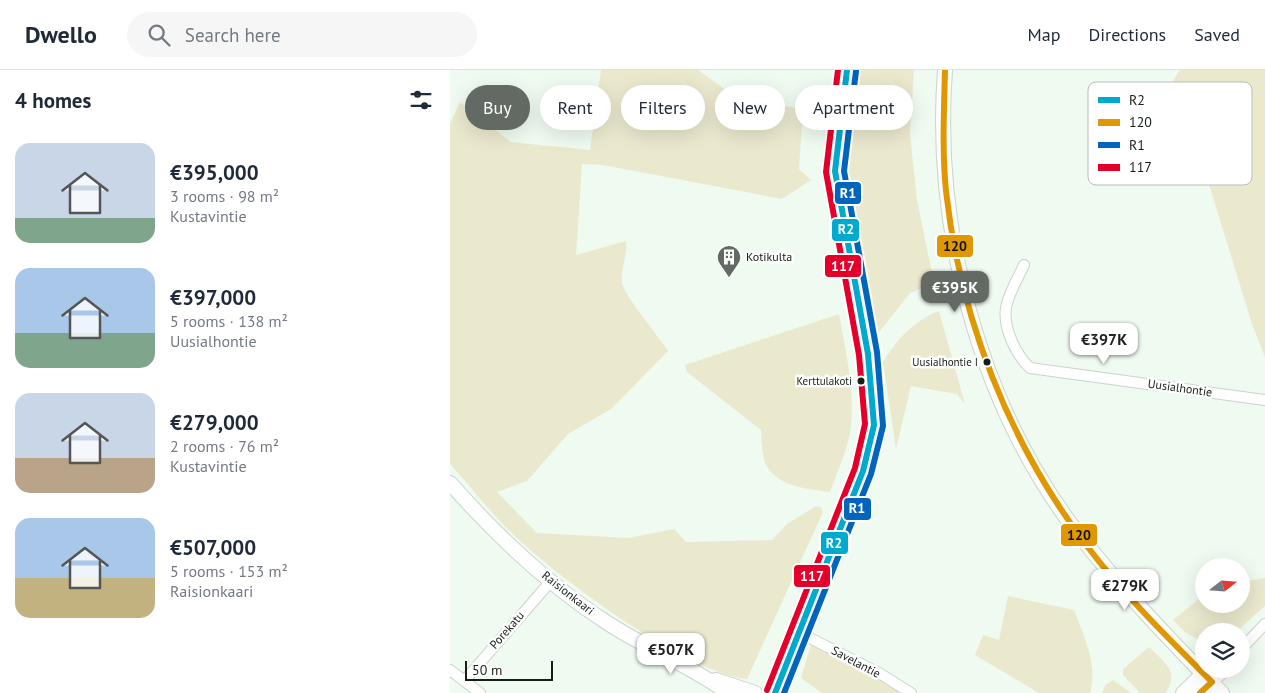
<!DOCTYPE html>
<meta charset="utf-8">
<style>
:root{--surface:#fff;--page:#f6f6f7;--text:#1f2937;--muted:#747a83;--line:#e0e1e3;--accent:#626a63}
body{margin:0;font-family:"PT Sans",sans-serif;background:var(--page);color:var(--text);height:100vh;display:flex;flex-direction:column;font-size:19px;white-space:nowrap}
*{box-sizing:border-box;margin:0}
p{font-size:16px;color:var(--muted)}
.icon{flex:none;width:28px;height:28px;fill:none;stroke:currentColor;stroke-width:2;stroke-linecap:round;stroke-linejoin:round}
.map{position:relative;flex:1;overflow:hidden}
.details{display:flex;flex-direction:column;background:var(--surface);width:450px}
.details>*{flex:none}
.guide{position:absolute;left:15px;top:15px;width:475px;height:45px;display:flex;gap:10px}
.needle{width:32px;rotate:73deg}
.tools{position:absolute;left:745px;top:488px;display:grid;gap:10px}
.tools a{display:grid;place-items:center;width:55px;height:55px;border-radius:50%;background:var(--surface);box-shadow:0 5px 20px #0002;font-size:25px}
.scale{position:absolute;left:15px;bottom:12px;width:88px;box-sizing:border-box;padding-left:5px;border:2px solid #161d17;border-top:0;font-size:14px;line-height:18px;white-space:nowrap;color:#161d17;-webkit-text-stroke:4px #fff;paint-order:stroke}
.price{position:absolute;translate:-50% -42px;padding:0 11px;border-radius:10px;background:#fff;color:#222;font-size:16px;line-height:32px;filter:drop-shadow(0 1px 2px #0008)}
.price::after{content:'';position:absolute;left:50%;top:30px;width:15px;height:11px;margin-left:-8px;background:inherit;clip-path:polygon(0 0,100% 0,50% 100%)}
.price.active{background:var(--accent);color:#fff}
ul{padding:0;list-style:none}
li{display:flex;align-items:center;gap:15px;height:125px;padding:0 15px}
li span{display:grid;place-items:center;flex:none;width:140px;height:100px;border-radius:15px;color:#555}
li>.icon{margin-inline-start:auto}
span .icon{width:60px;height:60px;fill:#fffc;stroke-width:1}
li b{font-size:21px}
h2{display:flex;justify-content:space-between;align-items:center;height:60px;padding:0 15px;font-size:21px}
.pill{padding:0 18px;border-radius:22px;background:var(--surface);box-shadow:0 5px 20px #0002;font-size:18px;line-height:45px}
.pill.active{background:var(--accent);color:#fff}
header{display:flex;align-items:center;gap:30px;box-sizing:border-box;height:70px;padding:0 25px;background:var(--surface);border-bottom:1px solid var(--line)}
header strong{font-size:24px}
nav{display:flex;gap:28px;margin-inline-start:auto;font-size:18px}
.search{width:350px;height:45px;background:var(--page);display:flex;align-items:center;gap:12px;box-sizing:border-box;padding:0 18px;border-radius:28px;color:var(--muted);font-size:19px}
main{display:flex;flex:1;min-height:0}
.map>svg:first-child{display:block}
</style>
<header>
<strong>Dwello</strong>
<div class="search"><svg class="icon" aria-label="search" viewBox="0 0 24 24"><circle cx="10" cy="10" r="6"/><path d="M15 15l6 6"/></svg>Search here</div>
<nav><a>Map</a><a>Directions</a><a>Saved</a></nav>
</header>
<main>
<section class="details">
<h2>4 homes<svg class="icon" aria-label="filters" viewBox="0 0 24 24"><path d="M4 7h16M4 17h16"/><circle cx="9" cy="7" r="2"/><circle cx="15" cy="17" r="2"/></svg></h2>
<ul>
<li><span style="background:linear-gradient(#c9d6e8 75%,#7fa58c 0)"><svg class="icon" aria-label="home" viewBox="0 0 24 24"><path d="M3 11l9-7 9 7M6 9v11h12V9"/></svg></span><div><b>€395,000</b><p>3 rooms · 98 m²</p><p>Kustavintie</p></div></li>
<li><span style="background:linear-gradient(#a9c7e8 65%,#7fa58c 0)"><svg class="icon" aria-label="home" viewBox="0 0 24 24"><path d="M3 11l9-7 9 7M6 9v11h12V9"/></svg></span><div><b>€397,000</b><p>5 rooms · 138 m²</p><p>Uusialhontie</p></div></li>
<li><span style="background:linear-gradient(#c9d6e8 65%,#b9a48a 0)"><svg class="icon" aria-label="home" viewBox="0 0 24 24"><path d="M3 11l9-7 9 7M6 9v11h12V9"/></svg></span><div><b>€279,000</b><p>2 rooms · 76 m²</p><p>Kustavintie</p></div></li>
<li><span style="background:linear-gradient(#a9c7e8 60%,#c2b280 0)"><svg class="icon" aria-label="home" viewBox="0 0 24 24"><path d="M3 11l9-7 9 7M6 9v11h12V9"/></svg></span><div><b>€507,000</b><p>5 rooms · 153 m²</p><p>Raisionkaari</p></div></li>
</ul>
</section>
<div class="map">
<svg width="815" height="623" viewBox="0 0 815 623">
<rect width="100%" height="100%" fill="#effaf0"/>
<path fill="#eae9ce" d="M151,0H248L287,28L353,39L349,99L361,110L332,129L153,95L132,94L126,185L176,171C178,185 170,199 172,213C173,224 210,268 218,281L161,339L118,364L77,411L47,422L87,463L179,468L224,459L236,472L322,470L337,454L366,436L371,437L373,442L297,609C237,603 111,510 66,467C42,445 22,418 0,394V54L10,32L61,72L140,80Z
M406,0H464L460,64L467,130L484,213L460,223L425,267L414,222L398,122L397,85Z
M730,0H815V287L802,254L749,82L719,99L706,91L685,67Z
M489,241L515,334L507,324L461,316L446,379L433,292C447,270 464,250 489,241Z
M389,244C396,284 406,323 400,363C396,383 387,403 380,422C359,419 328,417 316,395C312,387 312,370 311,360L237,302L235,295Z
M815,508V536L787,561H754V573L735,562L723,550L754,525V534H791V512Z
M558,526L624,540C634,567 648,594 640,623H589L525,585L533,565L549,570Z
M361,575H368L453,623H372L351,608Z
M699,577C715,593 729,600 716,623H690L673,605V599Z
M663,610L681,623H652L656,614Z"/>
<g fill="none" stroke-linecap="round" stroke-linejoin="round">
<g stroke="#cbd4cc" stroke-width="12">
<path id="street" d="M574,195C568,208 558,224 556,238C553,258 566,285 580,298L815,330
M350,563L429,603L461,623
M791,581L795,575L815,554
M0,600L30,623
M15,610L101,511
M762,612L778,599"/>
</g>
<g stroke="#cbd4cc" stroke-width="16">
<path id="secondary" d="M495,0C483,157 528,330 623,457C668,516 720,570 772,623
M0,413C45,464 99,515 156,552C195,578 240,595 278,623
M266,610L305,623
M325,623L413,401L424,355V336L418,284L385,101L397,0
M733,623L753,604
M750,623L762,612"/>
</g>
<use href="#street" stroke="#fdfefd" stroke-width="10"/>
<use href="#secondary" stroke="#fdfefd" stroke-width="14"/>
<g stroke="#fff" stroke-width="10">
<path id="bus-1" d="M325,623L413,401L424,355L418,284L385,101L397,0"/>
</g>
<g stroke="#fff" stroke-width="10">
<path id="bus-2" d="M495,0C494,40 492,81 496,121C510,248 559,373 637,476C674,525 718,568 762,612L750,623"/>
</g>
<g stroke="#fff" stroke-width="10">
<path id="bus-3" d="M334,623L421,404L433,356L427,282L394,101L406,1"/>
</g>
<g stroke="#fff" stroke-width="10">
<path id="bus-4" d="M317,620L405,398L415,354L409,285L376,102L388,0"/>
</g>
<use href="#bus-1" stroke="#00a9ce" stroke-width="6"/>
<use href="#bus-2" stroke="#e09802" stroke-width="6"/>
<use href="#bus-3" stroke="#0065bd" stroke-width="6"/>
<use href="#bus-4" stroke="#e4002b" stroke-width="6"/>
</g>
<defs>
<g id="building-pin" transform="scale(1.25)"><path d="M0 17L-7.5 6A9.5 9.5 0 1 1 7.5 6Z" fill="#626a63" stroke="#fff"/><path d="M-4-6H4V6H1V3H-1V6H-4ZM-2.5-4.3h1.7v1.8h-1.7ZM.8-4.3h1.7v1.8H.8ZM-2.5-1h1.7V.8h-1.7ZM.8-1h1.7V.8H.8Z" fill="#fff"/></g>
</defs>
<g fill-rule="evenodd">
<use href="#building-pin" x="279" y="187"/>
</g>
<g fill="#161d17" stroke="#fff" stroke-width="2">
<circle cx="537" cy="292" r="4.5"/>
<circle cx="411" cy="311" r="4.5"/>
</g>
<g text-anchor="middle" stroke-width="5" stroke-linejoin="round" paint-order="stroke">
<g font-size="11" fill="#161d17" stroke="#fff" text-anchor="end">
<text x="528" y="296">Uusialhontie I</text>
<text x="402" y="315">Kerttulakoti</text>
</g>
<g font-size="12" fill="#161d17" stroke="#fff" text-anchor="start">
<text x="296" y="191">Kotikulta</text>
</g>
<g font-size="12" fill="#161d17" stroke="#fff">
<text transform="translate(730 318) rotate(8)" y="4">Uusialhontie</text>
<text transform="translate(118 523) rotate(38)" y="4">Raisionkaari</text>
<text transform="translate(57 560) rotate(-49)" y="4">Porekatu</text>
<text transform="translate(406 592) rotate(28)" y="4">Savelantie</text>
</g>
</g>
<rect x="638" y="12" width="164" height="103" rx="8" fill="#fff" stroke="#b9bbb9" stroke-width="1"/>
<rect x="648" y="27" width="22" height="6" fill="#00a9ce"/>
<rect x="648" y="49" width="22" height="7" fill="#e09802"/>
<rect x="648" y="72" width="22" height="6" fill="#0065bd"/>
<rect x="648" y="94" width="22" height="7" fill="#e4002b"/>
<g font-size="14" fill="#161d17">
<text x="679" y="35">R2</text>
<text x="679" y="57">120</text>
<text x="679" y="80">R1</text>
<text x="679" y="102">117</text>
</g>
<g stroke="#fff" stroke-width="2">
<rect x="384" y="111" width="28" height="24" rx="5" fill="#0065bd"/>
<rect x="381" y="148" width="29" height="24" rx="5" fill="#00a9ce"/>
<rect x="486" y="164" width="38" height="24" rx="5" fill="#e09802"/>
<rect x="374" y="184" width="38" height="24" rx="5" fill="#e4002b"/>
<rect x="393" y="427" width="29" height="24" rx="5" fill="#0065bd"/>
<rect x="610" y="453" width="38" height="24" rx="5" fill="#e09802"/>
<rect x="370" y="461" width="29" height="24" rx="5" fill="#00a9ce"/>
<rect x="343" y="494" width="38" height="24" rx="5" fill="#e4002b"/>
</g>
<g font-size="14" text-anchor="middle" font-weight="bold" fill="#fff">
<text x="398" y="128">R1</text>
<text x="396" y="164">R2</text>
<text x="393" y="201">117</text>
<text x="407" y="443">R1</text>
<text x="384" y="478">R2</text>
<text x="362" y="511">117</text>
</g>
<g font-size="14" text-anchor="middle" font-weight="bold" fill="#111">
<text x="505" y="181">120</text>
<text x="629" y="470">120</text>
</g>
</svg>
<div class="tools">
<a><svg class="needle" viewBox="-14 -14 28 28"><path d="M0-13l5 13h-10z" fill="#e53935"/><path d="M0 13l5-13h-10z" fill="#747a83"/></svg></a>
<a><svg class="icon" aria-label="layers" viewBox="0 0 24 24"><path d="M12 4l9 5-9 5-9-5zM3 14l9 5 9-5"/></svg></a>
</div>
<div class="scale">50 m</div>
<b class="price active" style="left:505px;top:243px">€395K</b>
<b class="price" style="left:654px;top:295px">€397K</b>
<b class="price" style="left:675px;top:541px">€279K</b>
<b class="price" style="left:221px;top:605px">€507K</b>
<div class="guide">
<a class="pill active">Buy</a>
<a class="pill">Rent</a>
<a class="pill">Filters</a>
<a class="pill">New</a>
<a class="pill">Apartment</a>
</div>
</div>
</main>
